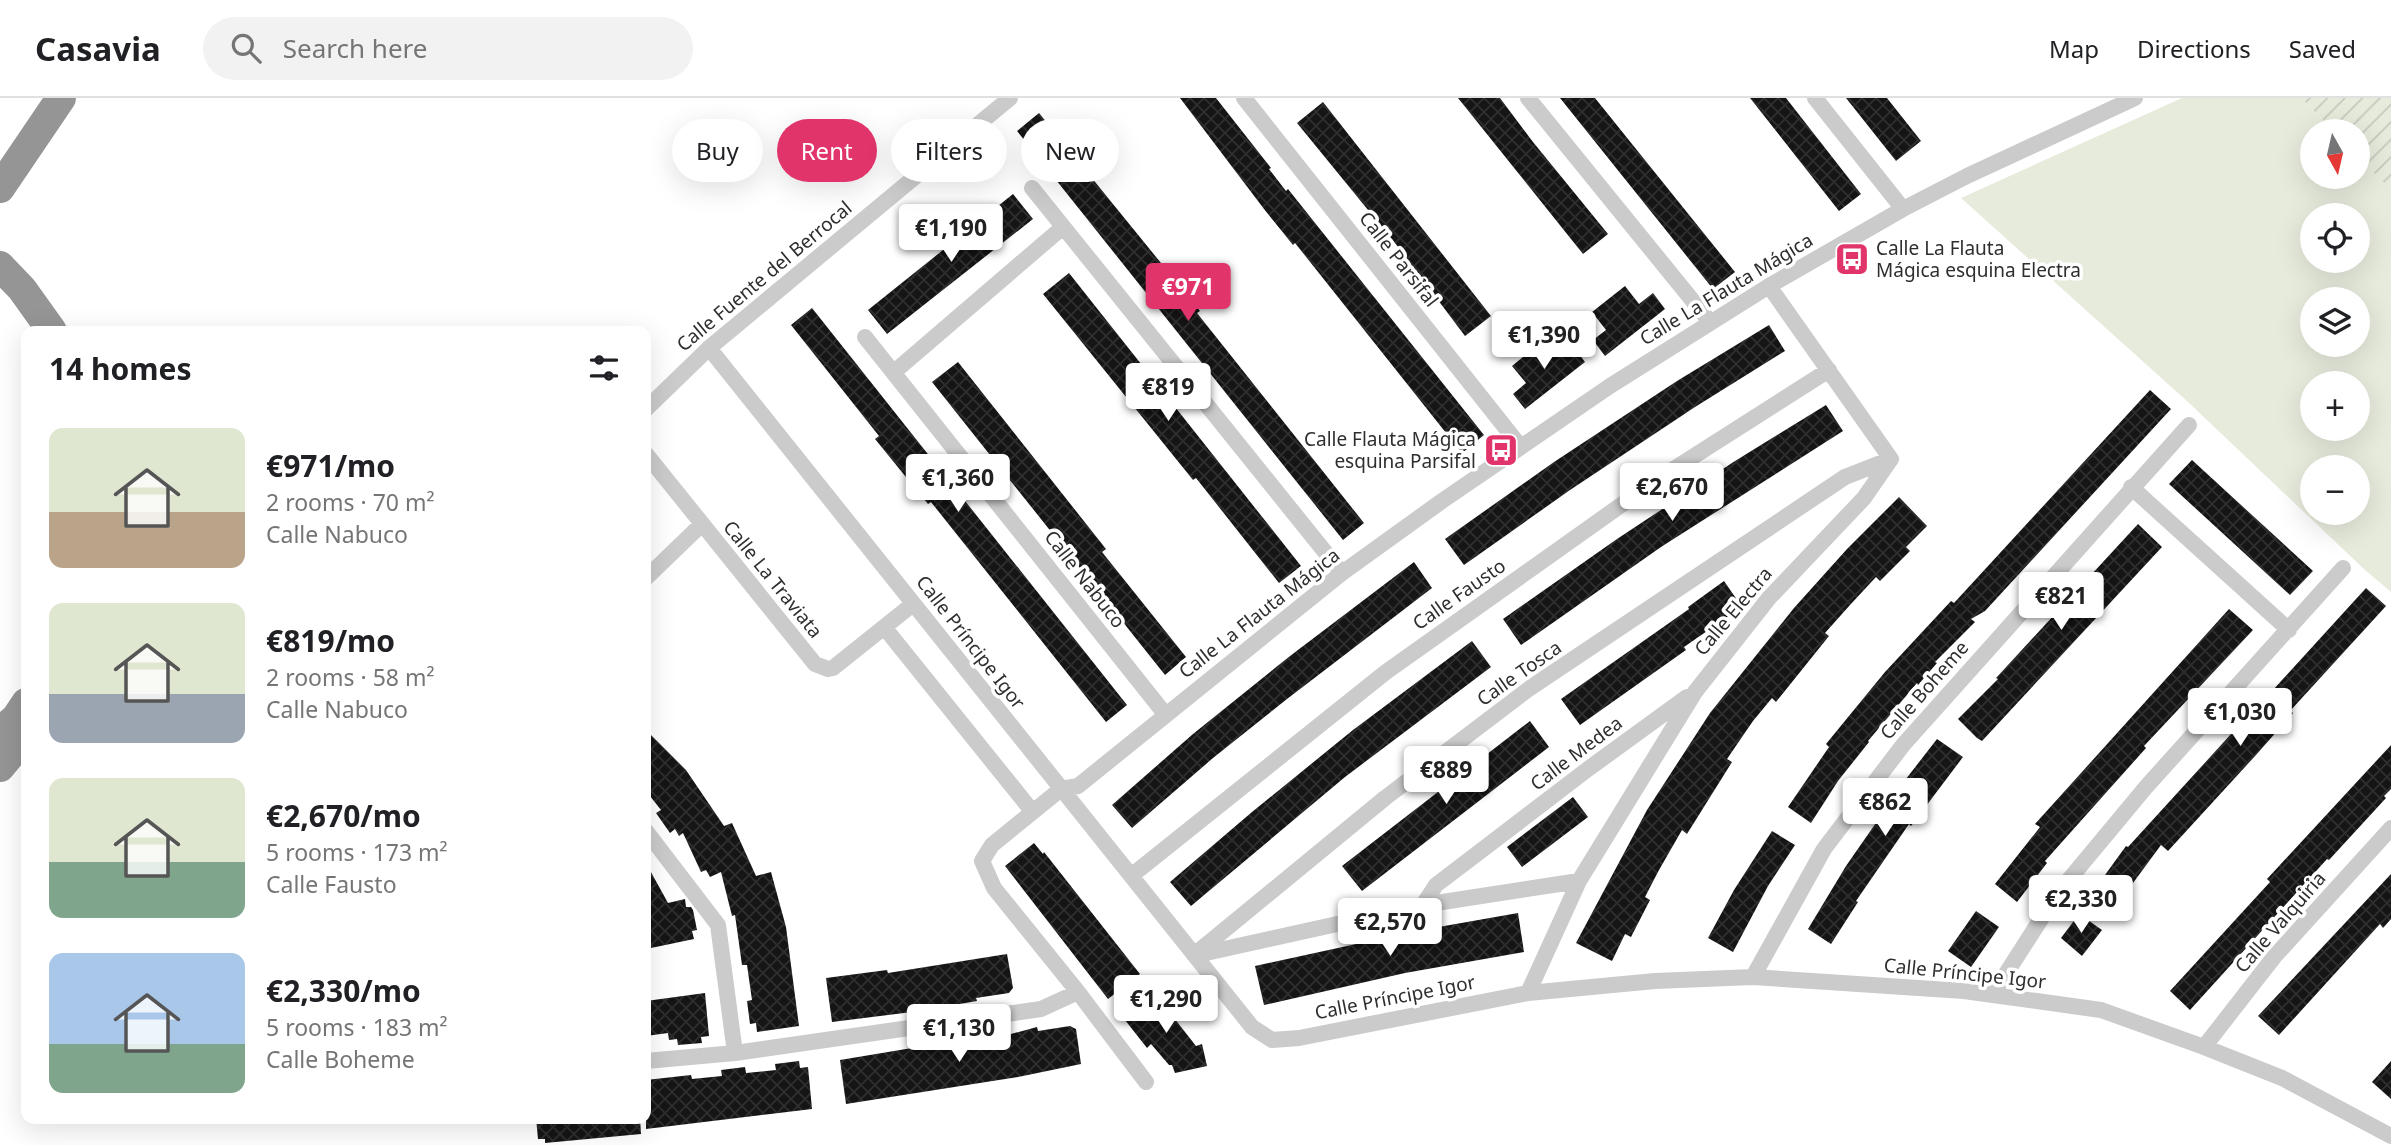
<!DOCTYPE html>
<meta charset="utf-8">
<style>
:root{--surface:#fff;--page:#f2f2f2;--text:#202124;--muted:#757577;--line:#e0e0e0;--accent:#e0346a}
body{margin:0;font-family:"Noto Sans",sans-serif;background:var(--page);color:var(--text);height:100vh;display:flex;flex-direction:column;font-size:26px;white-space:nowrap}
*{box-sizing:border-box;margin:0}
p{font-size:23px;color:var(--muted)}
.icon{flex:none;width:38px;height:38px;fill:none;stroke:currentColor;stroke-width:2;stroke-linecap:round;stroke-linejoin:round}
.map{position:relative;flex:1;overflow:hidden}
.panel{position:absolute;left:21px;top:228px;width:630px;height:798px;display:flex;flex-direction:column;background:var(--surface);border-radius:14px;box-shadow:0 7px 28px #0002}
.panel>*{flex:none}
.banner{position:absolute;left:672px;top:21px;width:665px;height:63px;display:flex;gap:14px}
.needle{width:46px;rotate:172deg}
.controls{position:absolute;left:2300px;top:21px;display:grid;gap:14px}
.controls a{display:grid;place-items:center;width:70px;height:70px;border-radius:50%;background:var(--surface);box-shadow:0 7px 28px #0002;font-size:35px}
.price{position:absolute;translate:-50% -60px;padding:0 16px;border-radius:7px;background:#fff;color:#222;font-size:23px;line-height:46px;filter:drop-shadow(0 2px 4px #0008)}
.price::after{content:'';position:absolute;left:50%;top:42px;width:21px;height:16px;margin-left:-10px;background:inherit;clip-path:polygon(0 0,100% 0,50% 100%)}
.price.selected{background:var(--accent);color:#fff}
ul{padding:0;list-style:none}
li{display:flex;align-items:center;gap:21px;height:175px;padding:0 28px}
li span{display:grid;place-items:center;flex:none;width:196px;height:140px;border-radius:14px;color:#555}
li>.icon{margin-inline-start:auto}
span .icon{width:84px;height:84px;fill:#fffc;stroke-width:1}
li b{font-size:30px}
h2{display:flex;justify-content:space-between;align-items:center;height:84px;padding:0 28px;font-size:30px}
.pill{padding:0 24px;border-radius:32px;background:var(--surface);box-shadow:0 7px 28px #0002;font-size:24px;line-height:63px}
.pill.selected{background:var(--accent);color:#fff}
header{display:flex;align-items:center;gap:42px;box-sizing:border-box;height:98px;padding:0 35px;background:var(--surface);border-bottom:2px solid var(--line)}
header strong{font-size:33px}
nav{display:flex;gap:38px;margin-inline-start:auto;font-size:24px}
.search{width:490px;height:63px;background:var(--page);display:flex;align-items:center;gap:18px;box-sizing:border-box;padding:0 24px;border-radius:38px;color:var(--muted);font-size:26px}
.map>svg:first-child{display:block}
</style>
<header>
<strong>Casavia</strong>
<div class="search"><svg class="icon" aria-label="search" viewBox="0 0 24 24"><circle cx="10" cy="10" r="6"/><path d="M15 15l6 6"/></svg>Search here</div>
<nav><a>Map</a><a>Directions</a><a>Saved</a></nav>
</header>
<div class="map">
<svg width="2391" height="1047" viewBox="0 0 2391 1047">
<defs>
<pattern id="garden-furrows" width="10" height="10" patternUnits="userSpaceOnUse" patternTransform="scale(1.75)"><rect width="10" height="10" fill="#e7ebdc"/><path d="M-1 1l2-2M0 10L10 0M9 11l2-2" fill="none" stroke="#c6cabd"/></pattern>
<pattern id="building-cross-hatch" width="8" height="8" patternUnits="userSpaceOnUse" patternTransform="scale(1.75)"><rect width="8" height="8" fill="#151515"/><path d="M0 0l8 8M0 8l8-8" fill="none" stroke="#2f2f2f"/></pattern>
</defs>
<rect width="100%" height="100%" fill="#fff"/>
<path fill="#e7ebdc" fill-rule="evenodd" d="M2182,0H2301L2332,31L2364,0H2391V494L2365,472L2188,304L1961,100ZM2312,33H2357V79H2312ZM2312,117H2357V163H2312ZM2312,201H2357V247H2312ZM2312,285H2357V331H2312ZM2312,369H2357V415H2312Z"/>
<path fill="url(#garden-furrows)" d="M2301,0H2391V92L2357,57V33H2334Z"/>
<path fill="url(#building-cross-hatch)" d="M1180,0H1216L1271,70L1269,71L1286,93L1288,91L1484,337L1462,355L1295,145L1293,147L1264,111Z
M1458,0H1500L1533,44L1608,136L1583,156Z
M1560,0H1595L1735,174L1713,191Z
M1750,0H1786L1861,96L1839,113Z
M1846,0H1887L1921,43L1896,63Z
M1323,4L1491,218L1465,238L1395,145L1297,25Z
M1039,15L1200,213L1197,215L1364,425L1343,442L1017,33Z
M1013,96L1033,121L887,236L868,212Z
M1069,175L1301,468L1279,485L1196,380L1193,382L1043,196Z
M1625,188L1639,206L1653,195L1665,211L1605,258L1593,242L1606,232L1592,214Z
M812,210L1127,607L1106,624L931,404L928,406L910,384L875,341L879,338L791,227Z
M1769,227L1785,253L1695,309L1570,392L1464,467L1445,441L1554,364L1677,283Z
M1545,241L1559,259L1573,248L1585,264L1525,311L1513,296L1526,285L1512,268Z
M958,264L1106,451L1102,454L1186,559L1165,577L932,284Z
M2150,292L2171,311L1985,513L1971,521L1975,524L1935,564L1937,565L1918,587L1917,585L1868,643L1869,644L1838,683L1811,725L1788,709L1829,649L1826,646L1885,574L1951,503L1954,505Z
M1826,307L1843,333L1661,449L1521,547L1503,521L1617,441L1735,363Z
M2192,362L2313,473L2290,497L2169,386Z
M1899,399L1927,428L1906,449L1910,453L1880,483L1876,479L1850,507L1825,535L1829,538L1776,604L1772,600L1753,623L1727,661L1732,664L1687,736L1682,732L1659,772L1645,799L1650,802L1631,839L1625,836L1612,863L1576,845L1647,712L1710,615L1794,510L1847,451Z
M2138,426L2162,449L1982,643L1977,640L1958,621L1998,581L1996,580Z
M1414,464L1432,490L1287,601L1213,660L1132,730L1112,707L1193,636L1290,558Z
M1724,483L1742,509L1684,549L1686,552L1580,627L1561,601L1689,511L1688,509Z
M2366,490L2386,508L2290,613L2293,615L2256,657L2168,753L2161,747L2119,804L2097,788L2126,748L2128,749L2232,635L2233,636Z
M2229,511L2253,532L2144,648L2146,650L2045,763L2047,765L2017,804L1995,786L2040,729L2035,726Z
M1472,543L1491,569L1345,679L1191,808L1170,784L1252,714L1353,632Z
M1530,623L1549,649L1362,793L1342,768Z
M646,632L686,672L724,728L732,725L756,778L771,774L786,829L799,928L757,934L756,925L750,926L747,903L752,902L747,867H742L735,817L732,818L721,774L710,779L706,772L701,774L683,735L679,738L675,731L670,735L656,715L661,712L646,693Z
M1937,641L1963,659L1911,728L1909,726L1856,803L1858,804L1831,846L1808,831L1846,768L1887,709L1885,708Z
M2391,647V691L2384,698L2386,700L2329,762L2327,761L2190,912L2170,893L2270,784L2267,781Z
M1573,699L1588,719L1522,769L1507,749Z
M1772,733L1795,747L1768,788L1733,854L1708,840L1734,792Z
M1034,745L1043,756L1044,754L1140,876L1108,901L1005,768Z
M646,765L668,805L685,801L686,809H691L693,812L697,832L692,833L694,841L651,850L646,823Z
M2391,776V821L2383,830L2380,826L2279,937L2258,918Z
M1976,813L1999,829L1971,869L1948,853Z
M1518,815L1524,854L1405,875L1264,907L1255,868L1416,833Z
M2079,816L2102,832L2082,858L2061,840Z
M1007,856L1013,890L1009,895L976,900L977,903L912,914L832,924L826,880L887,872L888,875Z
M1153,893L1196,948L1202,946L1207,968L1175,975L1172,967H1169L1151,946L1147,950L1125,922Z
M705,895L709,938L701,939L702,945L678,947L677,941L669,942L668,935L646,938V903Z
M1070,928L1076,931L1081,966L1018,979L846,1006L840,962L984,938L1011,936L1037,929L1038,933Z
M799,963L800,970L808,969L812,1011L646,1031V982L691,977L692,981L722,978L721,972L745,969L746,975L776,972L775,966Z
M2391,963V1001L2372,984Z
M536,1020H640L641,1036L545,1045V1041H538Z"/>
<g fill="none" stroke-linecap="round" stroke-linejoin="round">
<path stroke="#cbcbcb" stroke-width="16" d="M1244,0L1520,348
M1528,0L1710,224
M1815,0L1903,111
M1032,90L1342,475
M865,239L1165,616
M709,250L1252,929L1272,942L1299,940L1528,895L1655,883L1753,879L1964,893L2101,912L2204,949L2282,980L2391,1038
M894,274L1063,129
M646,311L709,250L1010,0
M646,356L815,566L828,571L833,570L913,506
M2131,389L2289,532
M646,480L702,426
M884,529L1032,713
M646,733L718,827L735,955
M1131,778L1386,574L1655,383L1829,272
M1423,807L1436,787L1588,671L1687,599
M1194,857L1385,700L1530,590L1845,379L1891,361
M1197,857L1423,807L1579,783
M1753,879L1824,751L1903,647L2189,327
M1528,895L1579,783L1695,594L1769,500L1864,400L1891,361L1769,188
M1993,896L2057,796L2146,689L2343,470
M2204,949L2274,859L2391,730
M646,963L735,955L1041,911L1078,894
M1146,984L1078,894L994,790L982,763L992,747L1061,691L1078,688L1342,475L1442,403L1610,288L1769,188L1903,111L1967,78L2135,0"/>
<path stroke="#959595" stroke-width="30" d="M0,90L61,0
M0,168L22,191L52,233
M0,634L16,620L26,605
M0,669L26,638"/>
</g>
<defs>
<g id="bus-square" transform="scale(1.75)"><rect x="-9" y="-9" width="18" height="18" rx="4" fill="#e0346a" stroke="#fff"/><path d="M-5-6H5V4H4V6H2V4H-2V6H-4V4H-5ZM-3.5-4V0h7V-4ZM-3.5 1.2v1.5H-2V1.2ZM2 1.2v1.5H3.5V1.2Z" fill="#fff"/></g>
</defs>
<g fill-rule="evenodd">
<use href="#bus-square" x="1852" y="161"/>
<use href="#bus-square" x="1501" y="352"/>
</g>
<g text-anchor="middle" stroke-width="7" stroke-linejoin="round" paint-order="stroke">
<g font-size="19" fill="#2e2e2e" stroke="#fff" text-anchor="start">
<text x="1876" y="157">Calle La Flauta<tspan x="1876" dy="22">Mágica esquina Electra</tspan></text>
<text x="1476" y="348" text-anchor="end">Calle Flauta Mágica<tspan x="1476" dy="22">esquina Parsifal</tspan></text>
</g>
<g font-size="19" fill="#2e2e2e" stroke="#fff">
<text transform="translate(1399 161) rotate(52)" y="7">Calle Parsifal</text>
<text transform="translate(764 178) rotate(-40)" y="7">Calle Fuente del Berrocal</text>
<text transform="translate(1726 191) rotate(-31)" y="7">Calle La Flauta Mágica</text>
<text transform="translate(773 481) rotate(51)" y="7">Calle La Traviata</text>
<text transform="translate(1085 481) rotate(52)" y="7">Calle Nabuco</text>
<text transform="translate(1459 496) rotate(-35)" y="7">Calle Fausto</text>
<text transform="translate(1733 513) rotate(-50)" y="7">Calle Electra</text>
<text transform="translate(1259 515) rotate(-38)" y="7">Calle La Flauta Mágica</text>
<text transform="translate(971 544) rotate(52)" y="7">Calle Príncipe Igor</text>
<text transform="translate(1519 575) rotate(-35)" y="7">Calle Tosca</text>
<text transform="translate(1924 592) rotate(-49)" y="7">Calle Boheme</text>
<text transform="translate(1576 655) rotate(-37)" y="7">Calle Medea</text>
<text transform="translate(2280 824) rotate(-49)" y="7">Calle Valquiria</text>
<text transform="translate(1965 875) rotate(6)" y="7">Calle Príncipe Igor</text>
<text transform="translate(1395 899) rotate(-11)" y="7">Calle Príncipe Igor</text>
</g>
</g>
</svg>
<div class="controls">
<a><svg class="needle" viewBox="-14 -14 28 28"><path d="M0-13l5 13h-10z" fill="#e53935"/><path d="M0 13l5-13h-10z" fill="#757577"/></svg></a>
<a><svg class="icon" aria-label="locate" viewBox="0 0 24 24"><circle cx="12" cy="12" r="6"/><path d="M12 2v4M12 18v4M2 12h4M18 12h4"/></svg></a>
<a><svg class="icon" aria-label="layers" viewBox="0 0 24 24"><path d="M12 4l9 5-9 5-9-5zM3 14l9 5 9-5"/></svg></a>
<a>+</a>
<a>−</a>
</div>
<b class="price" style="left:951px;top:166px">€1,190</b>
<b class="price selected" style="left:1188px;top:225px">€971</b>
<b class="price" style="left:1544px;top:273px">€1,390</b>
<b class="price" style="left:1168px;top:325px">€819</b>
<b class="price" style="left:958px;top:416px">€1,360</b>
<b class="price" style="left:1672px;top:425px">€2,670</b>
<b class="price" style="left:2061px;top:534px">€821</b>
<b class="price" style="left:2240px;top:650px">€1,030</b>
<b class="price" style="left:1446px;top:708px">€889</b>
<b class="price" style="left:1885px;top:740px">€862</b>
<b class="price" style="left:2081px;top:837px">€2,330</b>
<b class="price" style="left:1390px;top:860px">€2,570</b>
<b class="price" style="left:1166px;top:937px">€1,290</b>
<b class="price" style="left:959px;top:966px">€1,130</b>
<div class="banner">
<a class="pill">Buy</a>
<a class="pill selected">Rent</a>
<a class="pill">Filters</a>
<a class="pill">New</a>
</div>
<section class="panel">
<h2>14 homes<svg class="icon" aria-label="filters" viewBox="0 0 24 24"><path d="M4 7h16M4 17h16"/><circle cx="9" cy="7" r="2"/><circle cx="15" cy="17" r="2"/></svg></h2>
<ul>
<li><span style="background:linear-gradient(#dfe7d0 60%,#b9a48a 0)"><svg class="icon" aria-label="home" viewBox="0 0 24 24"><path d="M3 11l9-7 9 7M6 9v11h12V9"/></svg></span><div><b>€971/mo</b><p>2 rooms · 70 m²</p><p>Calle Nabuco</p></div></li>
<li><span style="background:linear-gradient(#dfe7d0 65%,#9aa5b1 0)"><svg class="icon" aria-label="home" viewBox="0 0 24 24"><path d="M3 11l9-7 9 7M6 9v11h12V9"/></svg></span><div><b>€819/mo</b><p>2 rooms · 58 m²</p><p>Calle Nabuco</p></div></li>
<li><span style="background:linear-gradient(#dfe7d0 60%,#7fa58c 0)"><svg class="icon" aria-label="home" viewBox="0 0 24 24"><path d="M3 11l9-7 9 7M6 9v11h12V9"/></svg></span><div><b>€2,670/mo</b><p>5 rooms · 173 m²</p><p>Calle Fausto</p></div></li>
<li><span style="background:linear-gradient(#a9c7e8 65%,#7fa58c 0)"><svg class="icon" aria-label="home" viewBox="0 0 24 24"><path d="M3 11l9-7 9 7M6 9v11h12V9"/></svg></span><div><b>€2,330/mo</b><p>5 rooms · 183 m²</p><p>Calle Boheme</p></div></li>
</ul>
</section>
</div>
